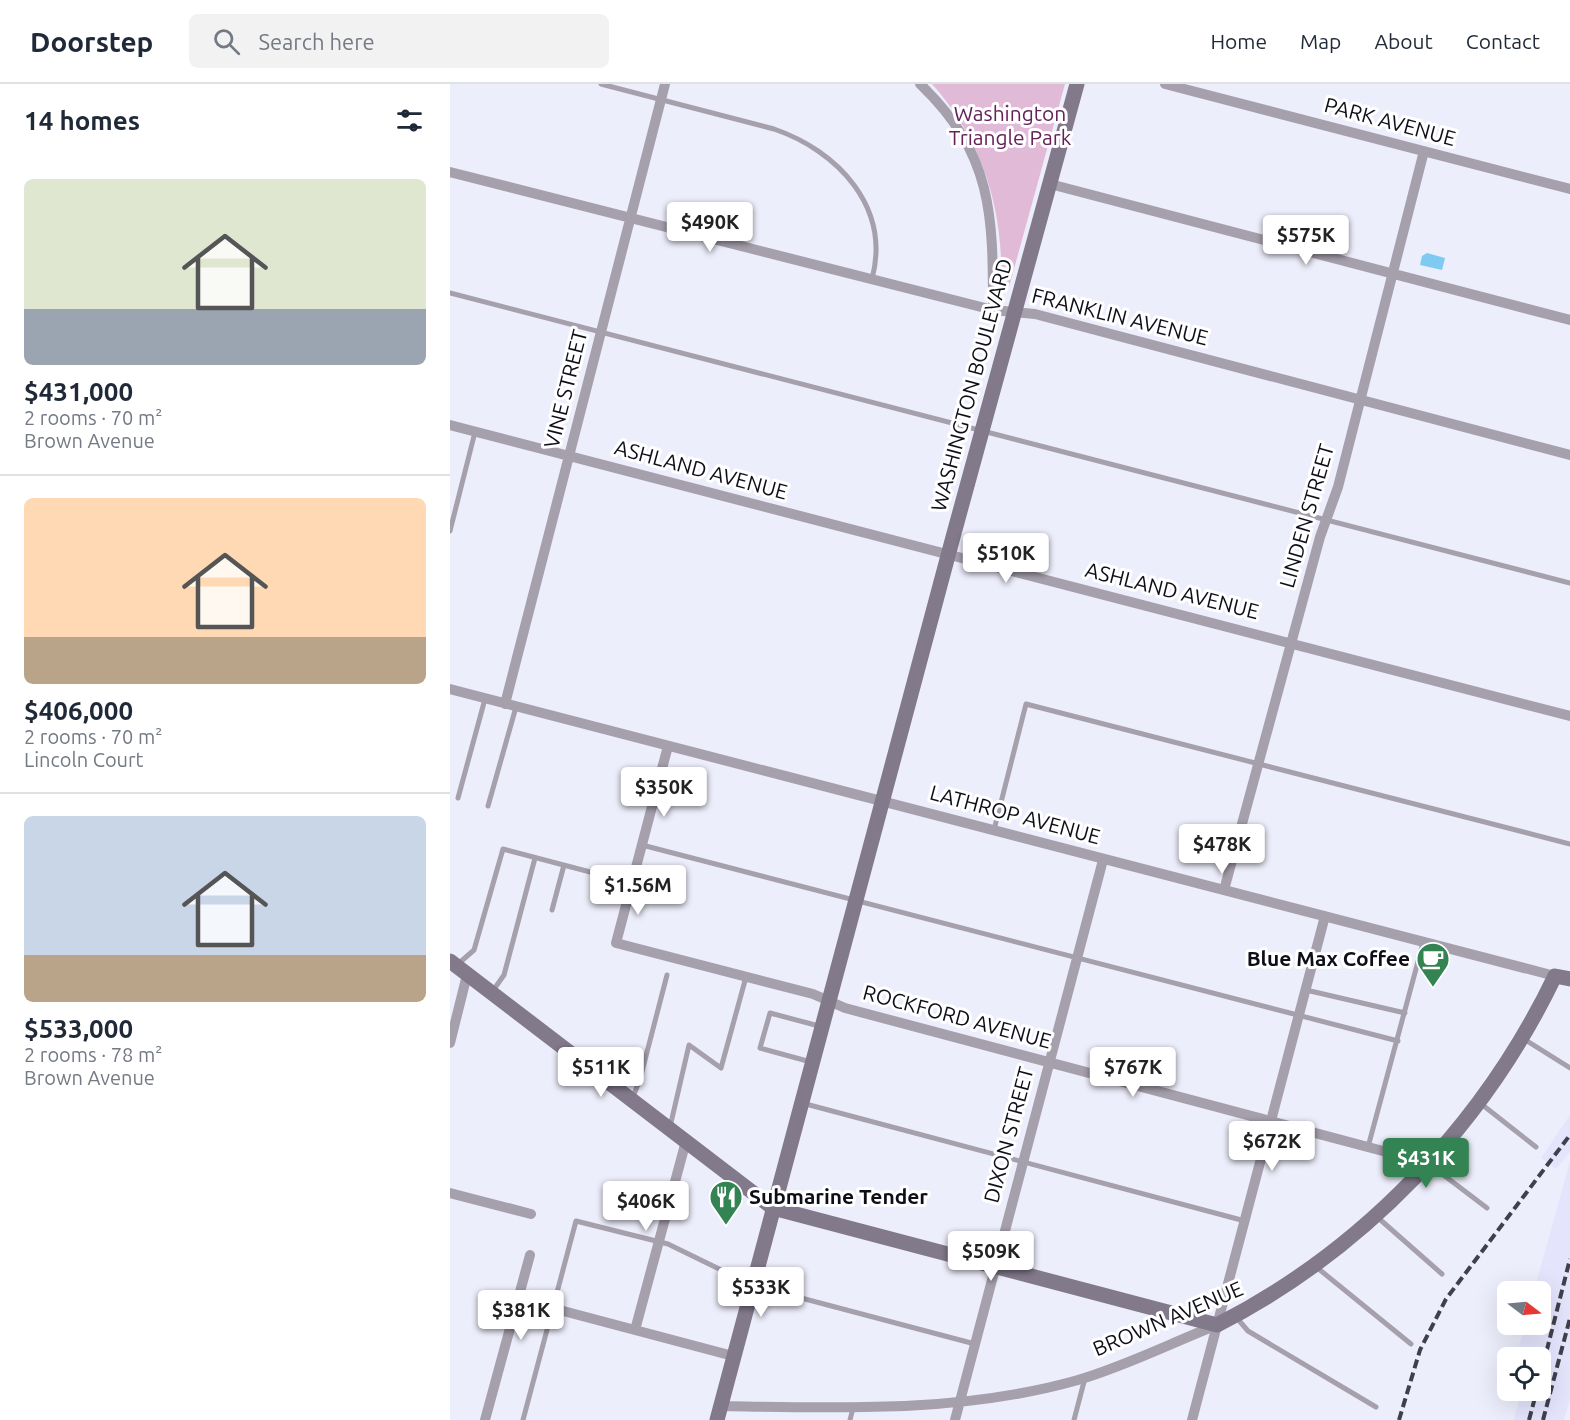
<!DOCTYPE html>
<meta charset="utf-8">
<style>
:root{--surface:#fff;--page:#f2f2f3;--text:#1f2937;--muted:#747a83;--line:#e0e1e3;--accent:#348353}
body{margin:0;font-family:Ubuntu,sans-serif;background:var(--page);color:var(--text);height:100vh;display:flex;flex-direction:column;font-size:22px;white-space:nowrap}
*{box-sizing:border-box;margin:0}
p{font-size:20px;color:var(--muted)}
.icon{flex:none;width:33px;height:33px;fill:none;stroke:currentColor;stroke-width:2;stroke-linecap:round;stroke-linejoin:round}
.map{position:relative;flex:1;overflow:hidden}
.drawer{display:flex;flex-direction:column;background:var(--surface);width:450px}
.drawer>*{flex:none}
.needle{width:39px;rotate:106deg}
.tools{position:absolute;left:1047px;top:1197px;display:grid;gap:12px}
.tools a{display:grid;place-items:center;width:54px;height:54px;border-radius:9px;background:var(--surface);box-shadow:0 6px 24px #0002;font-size:30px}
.price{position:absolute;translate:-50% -51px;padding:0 14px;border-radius:6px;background:#fff;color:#222;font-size:20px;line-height:39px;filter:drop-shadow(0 2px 3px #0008)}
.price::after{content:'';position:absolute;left:50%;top:36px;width:18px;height:14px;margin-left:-9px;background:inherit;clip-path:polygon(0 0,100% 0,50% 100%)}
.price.active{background:var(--accent);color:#fff}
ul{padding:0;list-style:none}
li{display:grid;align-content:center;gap:12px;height:318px;padding:0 24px}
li+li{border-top:2px solid var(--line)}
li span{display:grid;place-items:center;height:186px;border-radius:9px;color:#555}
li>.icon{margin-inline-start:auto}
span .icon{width:108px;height:108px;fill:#fffc;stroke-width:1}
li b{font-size:26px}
h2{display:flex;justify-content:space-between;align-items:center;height:72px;padding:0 24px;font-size:26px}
header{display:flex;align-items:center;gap:36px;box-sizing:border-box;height:84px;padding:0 30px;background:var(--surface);border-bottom:2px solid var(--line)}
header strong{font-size:28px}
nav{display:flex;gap:33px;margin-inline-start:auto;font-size:21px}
.search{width:420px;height:54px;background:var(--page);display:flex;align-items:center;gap:15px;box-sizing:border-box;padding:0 21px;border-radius:9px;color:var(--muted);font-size:22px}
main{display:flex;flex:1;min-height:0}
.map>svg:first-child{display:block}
</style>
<header>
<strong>Doorstep</strong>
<div class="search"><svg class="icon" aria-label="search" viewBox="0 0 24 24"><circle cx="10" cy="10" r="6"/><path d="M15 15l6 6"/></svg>Search here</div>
<nav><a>Home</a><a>Map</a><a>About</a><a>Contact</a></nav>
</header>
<main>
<section class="drawer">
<h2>14 homes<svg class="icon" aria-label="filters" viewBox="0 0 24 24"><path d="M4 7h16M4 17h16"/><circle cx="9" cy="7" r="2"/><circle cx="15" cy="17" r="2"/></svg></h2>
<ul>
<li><span style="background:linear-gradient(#dfe7d0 70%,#9aa5b1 0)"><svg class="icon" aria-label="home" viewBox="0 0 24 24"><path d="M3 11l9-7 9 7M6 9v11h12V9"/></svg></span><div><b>$431,000</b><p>2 rooms · 70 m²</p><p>Brown Avenue</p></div></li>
<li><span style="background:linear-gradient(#ffd9b3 75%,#b9a48a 0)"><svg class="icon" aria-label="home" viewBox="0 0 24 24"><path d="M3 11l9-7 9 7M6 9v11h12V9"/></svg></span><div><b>$406,000</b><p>2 rooms · 70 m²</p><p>Lincoln Court</p></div></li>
<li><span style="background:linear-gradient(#c9d6e8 75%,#b9a48a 0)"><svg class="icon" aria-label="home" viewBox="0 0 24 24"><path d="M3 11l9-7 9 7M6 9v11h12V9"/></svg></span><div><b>$533,000</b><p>2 rooms · 78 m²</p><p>Brown Avenue</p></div></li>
</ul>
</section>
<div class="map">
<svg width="1120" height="1336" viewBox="0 0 1120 1336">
<rect width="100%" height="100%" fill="#edeefb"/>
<path fill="#e4e5fd" d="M1120,1031V1068L1106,1085L1091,1074Z
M1120,1077V1315L1114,1336H1064L1071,1307L1090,1306V1274L1066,1273L1075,1241L1090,1240V1208L1084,1207Z"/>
<path fill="#e1bad7" d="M482,0H615L559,203L555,205L551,200C554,125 532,56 482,0Z"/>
<path fill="#7fcaf0" d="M977,169L995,174L992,186L970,181L972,172Z"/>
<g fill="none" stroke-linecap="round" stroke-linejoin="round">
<path stroke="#a69fac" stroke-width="5" d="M151,0L324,45C388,67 441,123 422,195
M0,209L1120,499
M0,447L25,348
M8,714L35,615
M38,722L66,623
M544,746L576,620L1120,760
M192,761L948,957
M102,826L114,781
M8,880L24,866L53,765L182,799
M856,906L955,929
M42,908L54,891L85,774
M1074,955L1120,984
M361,978L310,964L320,929L369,942
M183,1013L190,995L217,891
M352,1019L795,1137
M1030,1019L1086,1063
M220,1043L239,961L271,984L296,893
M918,1063L973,859
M979,1080L1037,1124
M926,1132L992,1190
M865,1182L961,1260
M786,1233L798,1247L926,1323
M73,1336L126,1137L218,1160L302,1201L525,1260
M400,1336L403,1324
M624,1336L635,1294"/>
<path stroke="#a69fac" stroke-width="10" d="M470,0C543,70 543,131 543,226
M715,0L1120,105
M0,88L543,226L585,230L1120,371
M600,100L1120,236
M0,341L1120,632
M0,605L1105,892
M55,620L215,0
M218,662L166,859L363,910L395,924L978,1079
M774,806L870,453L888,403L974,67
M0,959L17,891
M0,1109L81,1130
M102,1224L283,1272
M185,1246L236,1057
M270,1322C389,1324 512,1329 628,1296C676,1282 721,1259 767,1241
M35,1336L80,1171
M505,1336L653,776
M742,1336L875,832"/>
<path stroke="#82798b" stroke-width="15" d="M0,877L323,1124L767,1241C914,1166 1034,1040 1105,892L1120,895
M267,1336L503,453L627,0"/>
<path stroke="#3f404b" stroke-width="4" stroke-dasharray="9 4.5" stroke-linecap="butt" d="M1090,1293L1120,1175
M949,1336L970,1266L996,1215L1120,1051
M1079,1336L1087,1306
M1093,1336L1120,1234"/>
</g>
<defs>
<g id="cafe-pin" transform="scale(1.725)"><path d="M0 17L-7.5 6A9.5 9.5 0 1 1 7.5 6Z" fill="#348353" stroke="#fff"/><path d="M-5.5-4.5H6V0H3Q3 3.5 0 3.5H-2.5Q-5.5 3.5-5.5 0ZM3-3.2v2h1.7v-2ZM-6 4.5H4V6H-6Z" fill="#fff"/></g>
<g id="restaurant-pin" transform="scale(1.725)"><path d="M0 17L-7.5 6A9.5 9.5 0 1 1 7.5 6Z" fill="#348353" stroke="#fff"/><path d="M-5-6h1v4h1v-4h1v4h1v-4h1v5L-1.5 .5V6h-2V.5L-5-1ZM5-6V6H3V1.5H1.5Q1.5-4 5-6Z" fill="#fff"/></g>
</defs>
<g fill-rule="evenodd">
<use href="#cafe-pin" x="983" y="875"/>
<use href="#restaurant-pin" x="276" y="1113"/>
</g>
<g text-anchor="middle" stroke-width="6" stroke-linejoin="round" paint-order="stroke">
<g font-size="21" fill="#65215a" stroke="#fff">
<text x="560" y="37">Washington<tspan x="560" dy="24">Triangle Park</tspan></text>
</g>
<g font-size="21" fill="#0e0e19" stroke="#fff">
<text transform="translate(940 38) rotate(15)" y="7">PARK AVENUE</text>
<text transform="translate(670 233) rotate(14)" y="7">FRANKLIN AVENUE</text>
<text transform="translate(522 301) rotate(-75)" y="7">WASHINGTON BOULEVARD</text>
<text transform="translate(116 305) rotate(-76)" y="7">VINE STREET</text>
<text transform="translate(251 386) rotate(15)" y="7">ASHLAND AVENUE</text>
<text transform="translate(857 432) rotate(-74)" y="7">LINDEN STREET</text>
<text transform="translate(722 507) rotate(14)" y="7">ASHLAND AVENUE</text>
<text transform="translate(565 731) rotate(15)" y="7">LATHROP AVENUE</text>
<text transform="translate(507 933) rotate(15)" y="7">ROCKFORD AVENUE</text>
<text transform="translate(559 1051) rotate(-75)" y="7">DIXON STREET</text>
<text transform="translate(718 1235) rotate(-23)" y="7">BROWN AVENUE</text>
</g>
<g font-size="21" font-weight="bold" fill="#0e0e19" stroke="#fff" text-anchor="end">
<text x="960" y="882">Blue Max Coffee</text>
<text x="299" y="1120" text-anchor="start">Submarine Tender</text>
</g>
</g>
</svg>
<div class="tools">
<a><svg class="needle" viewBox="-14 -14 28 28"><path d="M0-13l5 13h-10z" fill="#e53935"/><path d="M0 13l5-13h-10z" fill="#747a83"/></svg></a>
<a><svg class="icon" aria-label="locate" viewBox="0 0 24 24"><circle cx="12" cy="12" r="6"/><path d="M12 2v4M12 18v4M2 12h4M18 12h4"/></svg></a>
</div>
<b class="price" style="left:260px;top:169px">$490K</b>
<b class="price" style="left:856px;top:182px">$575K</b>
<b class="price" style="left:556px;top:500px">$510K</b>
<b class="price" style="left:214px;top:734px">$350K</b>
<b class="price" style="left:772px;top:791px">$478K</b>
<b class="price" style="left:188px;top:832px">$1.56M</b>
<b class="price" style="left:151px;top:1014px">$511K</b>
<b class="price" style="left:683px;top:1014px">$767K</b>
<b class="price" style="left:822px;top:1088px">$672K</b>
<b class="price active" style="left:976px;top:1105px">$431K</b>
<b class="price" style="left:196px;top:1148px">$406K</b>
<b class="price" style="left:541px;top:1198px">$509K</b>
<b class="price" style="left:311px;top:1234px">$533K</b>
<b class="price" style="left:71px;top:1257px">$381K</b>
</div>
</main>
